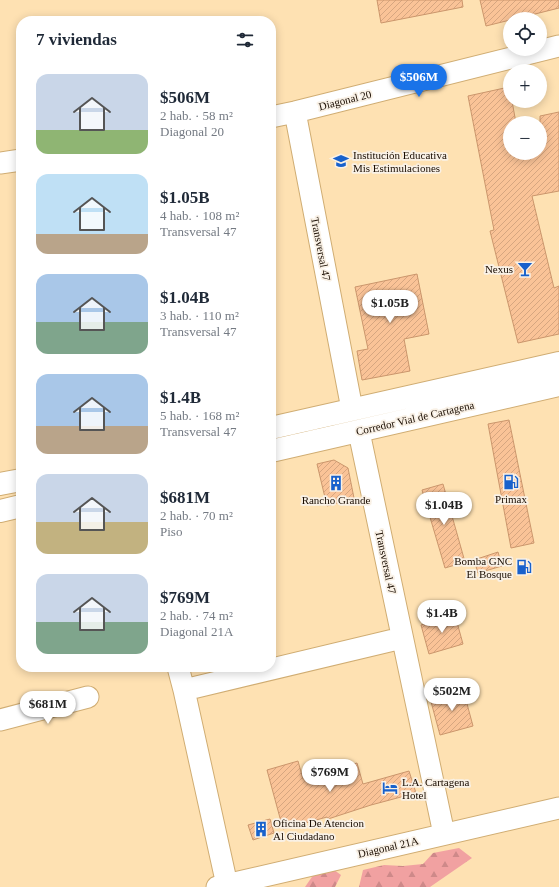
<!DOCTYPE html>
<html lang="es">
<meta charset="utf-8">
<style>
:root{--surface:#fff;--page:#f6f6f7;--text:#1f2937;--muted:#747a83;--accent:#1a73e8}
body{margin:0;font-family:"Times New Roman",serif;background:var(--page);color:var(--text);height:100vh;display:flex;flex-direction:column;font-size:15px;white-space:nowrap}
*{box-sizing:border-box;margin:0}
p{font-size:13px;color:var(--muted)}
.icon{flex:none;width:22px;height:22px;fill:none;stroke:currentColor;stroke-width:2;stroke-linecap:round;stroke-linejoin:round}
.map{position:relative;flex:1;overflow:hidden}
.sheet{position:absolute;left:16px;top:16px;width:260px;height:656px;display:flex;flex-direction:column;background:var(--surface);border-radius:16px;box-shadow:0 2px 10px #0003}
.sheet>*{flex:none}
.tools{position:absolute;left:503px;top:12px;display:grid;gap:8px}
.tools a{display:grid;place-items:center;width:44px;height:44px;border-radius:50%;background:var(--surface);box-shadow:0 2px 10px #0003;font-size:20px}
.price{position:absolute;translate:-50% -34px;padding:0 9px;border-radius:14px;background:#fff;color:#222;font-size:13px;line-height:26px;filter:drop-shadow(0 1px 2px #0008)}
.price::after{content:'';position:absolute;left:50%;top:24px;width:12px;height:9px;margin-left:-6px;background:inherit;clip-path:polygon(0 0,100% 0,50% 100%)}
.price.selected{background:var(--accent);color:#fff}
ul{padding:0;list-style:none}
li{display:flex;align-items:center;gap:12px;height:100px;padding:0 20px}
li span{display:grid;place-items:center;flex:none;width:112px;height:80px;border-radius:12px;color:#555}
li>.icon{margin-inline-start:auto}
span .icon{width:48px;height:48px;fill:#fffc;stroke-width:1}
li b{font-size:17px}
h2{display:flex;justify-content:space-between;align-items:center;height:48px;padding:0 20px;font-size:17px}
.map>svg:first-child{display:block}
</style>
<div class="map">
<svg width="559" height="887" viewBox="0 0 559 887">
<defs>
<pattern id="forest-firs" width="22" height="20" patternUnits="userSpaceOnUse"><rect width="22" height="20" fill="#f1a1a1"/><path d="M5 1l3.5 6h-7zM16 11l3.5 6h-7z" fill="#ce8989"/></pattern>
<pattern id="building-hatch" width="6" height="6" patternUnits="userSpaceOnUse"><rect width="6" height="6" fill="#fac397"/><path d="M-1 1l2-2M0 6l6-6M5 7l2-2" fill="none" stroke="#d6a680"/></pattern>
</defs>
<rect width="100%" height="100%" fill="#fee1b2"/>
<path fill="url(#forest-firs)" d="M459,848L472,858L430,887H359L363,870L384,865L403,866L423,864L433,853Z
M330,867L341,875L335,887H305L316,871Z"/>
<path fill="url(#building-hatch)" stroke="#cb966c" d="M377,0H462L463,7L381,23Z
M480,0H559V8L515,19H510V20L486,26Z
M509,87L510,101H512L516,123H510V153H540V116L559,112V191L532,196L554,288L559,286V334L518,343L490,231L494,230L468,96Z
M417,274L429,334L404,339L410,371L362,380L357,351L368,349L355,287Z
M509,420L534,543L511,548L488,424Z
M334,460L348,468L354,498L327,506L317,464Z
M443,484L465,562L445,568L422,490Z
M498,552L502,566L478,573L474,560Z
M455,615L463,644L429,654L421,625Z
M463,689L473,726L440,735L430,698Z
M298,761L303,779L357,763L363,784L409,771L416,793L371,805L328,819L327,817L283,829L267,770Z
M270,819L274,833L253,840L248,825Z"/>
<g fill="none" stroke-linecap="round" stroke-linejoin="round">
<g stroke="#d0ad73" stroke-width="23">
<path id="minor" d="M295,112L352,409
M271,117L295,112L559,46
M0,163L21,160
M359,432L444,834
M178,667L184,690L227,885
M184,690L402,638
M0,720L88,697
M217,887L559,808"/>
</g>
<g stroke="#d0ad73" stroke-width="24">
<path id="major" d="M271,428L559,363
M271,451L559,385
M0,484L21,480
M0,511L21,506"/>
</g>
<use href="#minor" stroke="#fff" stroke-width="21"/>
<use href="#major" stroke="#fff" stroke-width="22"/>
</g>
<defs>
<g id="school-bare" transform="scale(1.2)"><path d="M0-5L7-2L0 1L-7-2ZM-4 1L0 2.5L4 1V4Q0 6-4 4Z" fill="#1861cc" stroke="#f9f1e6" stroke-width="2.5" paint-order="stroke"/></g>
<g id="bar-bare" transform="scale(1.2)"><path d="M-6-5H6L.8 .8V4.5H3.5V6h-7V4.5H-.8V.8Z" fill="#1861cc" stroke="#f9f1e6" stroke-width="2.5" paint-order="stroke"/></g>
<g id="fuel-bare" transform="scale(1.2)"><path d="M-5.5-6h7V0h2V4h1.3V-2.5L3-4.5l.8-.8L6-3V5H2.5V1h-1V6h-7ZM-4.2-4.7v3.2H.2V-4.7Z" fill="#1861cc" stroke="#f9f1e6" stroke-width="2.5" paint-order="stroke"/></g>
<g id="building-bare" transform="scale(1.2)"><path d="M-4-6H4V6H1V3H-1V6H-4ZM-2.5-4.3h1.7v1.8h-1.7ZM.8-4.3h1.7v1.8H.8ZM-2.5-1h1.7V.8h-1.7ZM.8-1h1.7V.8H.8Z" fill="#1861cc" stroke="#f9f1e6" stroke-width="2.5" paint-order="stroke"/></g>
<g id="hotel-bare" transform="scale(1.2)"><path d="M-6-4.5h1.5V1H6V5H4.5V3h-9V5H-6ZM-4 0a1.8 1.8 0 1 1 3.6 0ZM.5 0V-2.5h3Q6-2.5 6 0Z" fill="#1861cc" stroke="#f9f1e6" stroke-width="2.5" paint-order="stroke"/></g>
</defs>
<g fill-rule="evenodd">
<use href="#school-bare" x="341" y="161"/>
<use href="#bar-bare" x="525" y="269"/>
<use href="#fuel-bare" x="511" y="482"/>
<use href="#building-bare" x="336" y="483"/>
<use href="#fuel-bare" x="524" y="567"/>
<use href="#hotel-bare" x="390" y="788"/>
<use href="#building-bare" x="261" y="829"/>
</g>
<g text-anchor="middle" stroke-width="3.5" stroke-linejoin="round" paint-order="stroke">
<g font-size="11" fill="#190c00" stroke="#f9f1e6">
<text transform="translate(345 100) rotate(-14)" y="4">Diagonal 20</text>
<text transform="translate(321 249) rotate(79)" y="4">Transversal 47</text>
<text transform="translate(415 418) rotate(-13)" y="4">Corredor Vial de Cartagena</text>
<text transform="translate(386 562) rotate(78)" y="4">Transversal 47</text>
<text transform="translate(388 847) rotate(-13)" y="4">Diagonal 21A</text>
</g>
<g font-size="11" fill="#190c00" stroke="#f9f1e6" text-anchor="start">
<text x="353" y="159">Institución Educativa<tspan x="353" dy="13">Mis Estimulaciones</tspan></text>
<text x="513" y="273" text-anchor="end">Nexus</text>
<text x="511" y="503" text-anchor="middle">Primax</text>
<text x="336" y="504" text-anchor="middle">Rancho Grande</text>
<text x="512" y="565" text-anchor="end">Bomba GNC<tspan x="512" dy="13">El Bosque</tspan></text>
<text x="402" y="786">L.A. Cartagena<tspan x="402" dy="13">Hotel</tspan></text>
<text x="273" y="827">Oficina De Atencion<tspan x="273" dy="13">Al Ciudadano</tspan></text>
</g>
</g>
</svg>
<div class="tools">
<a><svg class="icon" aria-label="locate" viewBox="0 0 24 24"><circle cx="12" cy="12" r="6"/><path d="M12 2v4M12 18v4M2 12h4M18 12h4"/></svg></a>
<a>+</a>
<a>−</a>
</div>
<b class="price selected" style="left:419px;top:98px">$506M</b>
<b class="price" style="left:390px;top:324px">$1.05B</b>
<b class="price" style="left:444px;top:526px">$1.04B</b>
<b class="price" style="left:442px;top:634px">$1.4B</b>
<b class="price" style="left:452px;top:712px">$502M</b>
<b class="price" style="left:48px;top:725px">$681M</b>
<b class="price" style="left:330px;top:793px">$769M</b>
<section class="sheet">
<h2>7 viviendas<svg class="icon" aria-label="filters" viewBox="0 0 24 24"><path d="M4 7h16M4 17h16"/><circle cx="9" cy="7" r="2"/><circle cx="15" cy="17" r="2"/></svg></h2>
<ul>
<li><span style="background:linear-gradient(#c9d6e8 70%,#8fb573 0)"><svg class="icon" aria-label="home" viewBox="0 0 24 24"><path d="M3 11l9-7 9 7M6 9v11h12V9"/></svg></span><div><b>$506M</b><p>2 hab. · 58 m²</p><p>Diagonal 20</p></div></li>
<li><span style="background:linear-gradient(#bfe0f5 75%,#b9a48a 0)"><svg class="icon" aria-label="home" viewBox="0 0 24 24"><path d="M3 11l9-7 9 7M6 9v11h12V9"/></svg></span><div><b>$1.05B</b><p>4 hab. · 108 m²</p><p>Transversal 47</p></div></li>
<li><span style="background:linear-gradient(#a9c7e8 60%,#7fa58c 0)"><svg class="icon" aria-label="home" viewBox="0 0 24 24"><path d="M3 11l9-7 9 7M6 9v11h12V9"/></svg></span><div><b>$1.04B</b><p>3 hab. · 110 m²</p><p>Transversal 47</p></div></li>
<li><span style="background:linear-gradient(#a9c7e8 65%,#b9a48a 0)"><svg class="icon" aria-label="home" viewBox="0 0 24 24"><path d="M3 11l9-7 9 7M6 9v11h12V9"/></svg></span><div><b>$1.4B</b><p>5 hab. · 168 m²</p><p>Transversal 47</p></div></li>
<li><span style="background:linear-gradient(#c9d6e8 60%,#c2b280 0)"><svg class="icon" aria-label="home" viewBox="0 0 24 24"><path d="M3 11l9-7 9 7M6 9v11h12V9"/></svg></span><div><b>$681M</b><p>2 hab. · 70 m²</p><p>Piso</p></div></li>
<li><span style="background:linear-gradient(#c9d6e8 60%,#7fa58c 0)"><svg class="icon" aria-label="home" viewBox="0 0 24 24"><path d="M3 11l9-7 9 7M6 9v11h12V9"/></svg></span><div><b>$769M</b><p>2 hab. · 74 m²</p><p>Diagonal 21A</p></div></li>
</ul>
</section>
</div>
